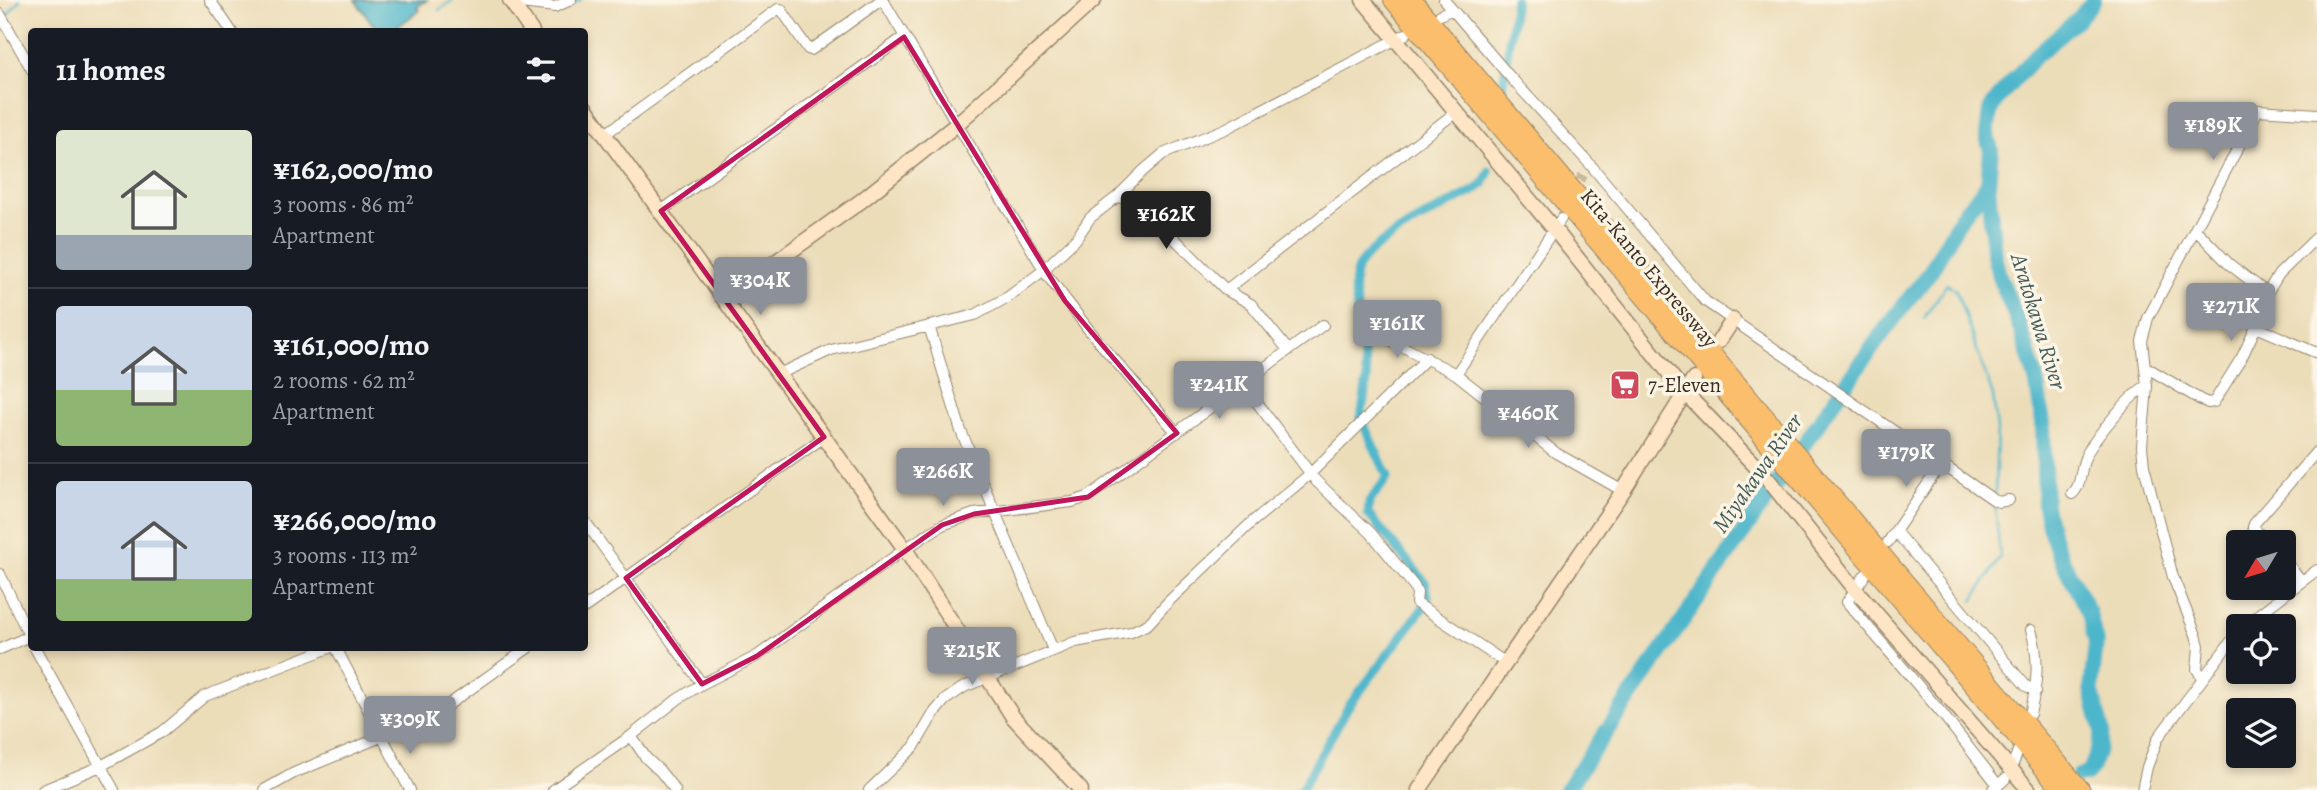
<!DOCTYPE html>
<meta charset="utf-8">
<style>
:root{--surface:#171b24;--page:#242831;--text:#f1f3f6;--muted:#9ea1a6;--line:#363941;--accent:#8c9099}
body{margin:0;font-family:Alegreya,serif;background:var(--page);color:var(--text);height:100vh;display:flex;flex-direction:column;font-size:26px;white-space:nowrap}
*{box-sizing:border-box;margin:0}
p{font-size:23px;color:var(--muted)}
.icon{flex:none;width:38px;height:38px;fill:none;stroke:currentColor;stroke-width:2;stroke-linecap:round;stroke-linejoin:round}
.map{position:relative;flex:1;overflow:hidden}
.side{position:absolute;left:28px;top:28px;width:560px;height:623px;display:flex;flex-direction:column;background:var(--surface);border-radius:7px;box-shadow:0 4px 10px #0003}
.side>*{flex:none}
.needle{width:46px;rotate:232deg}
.buttons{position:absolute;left:2226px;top:530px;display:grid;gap:14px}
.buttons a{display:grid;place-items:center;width:70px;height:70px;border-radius:7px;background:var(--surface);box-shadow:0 4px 10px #0003;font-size:35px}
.price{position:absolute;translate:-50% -60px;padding:0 16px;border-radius:7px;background:var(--accent);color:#fff;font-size:23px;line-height:46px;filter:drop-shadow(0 2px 4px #0008)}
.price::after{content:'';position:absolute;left:50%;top:42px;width:21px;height:16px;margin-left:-10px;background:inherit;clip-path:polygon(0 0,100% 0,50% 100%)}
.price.on{background:#222;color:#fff}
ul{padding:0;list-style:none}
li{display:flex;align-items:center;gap:21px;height:175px;padding:0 28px}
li+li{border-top:2px solid var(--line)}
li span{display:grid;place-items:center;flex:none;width:196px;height:140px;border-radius:7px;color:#555}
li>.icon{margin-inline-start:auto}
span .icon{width:84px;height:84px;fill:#fffc;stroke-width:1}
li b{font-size:30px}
h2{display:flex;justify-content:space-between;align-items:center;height:84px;padding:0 28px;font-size:30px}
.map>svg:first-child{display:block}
</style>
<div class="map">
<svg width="2317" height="790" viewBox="0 0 2317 790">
<rect width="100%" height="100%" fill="#fcf5e5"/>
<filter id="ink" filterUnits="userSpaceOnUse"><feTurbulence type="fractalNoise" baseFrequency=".0143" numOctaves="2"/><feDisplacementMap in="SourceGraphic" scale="14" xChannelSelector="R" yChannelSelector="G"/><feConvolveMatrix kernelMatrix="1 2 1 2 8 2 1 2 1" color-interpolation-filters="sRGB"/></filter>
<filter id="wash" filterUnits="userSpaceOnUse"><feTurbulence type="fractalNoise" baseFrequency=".00686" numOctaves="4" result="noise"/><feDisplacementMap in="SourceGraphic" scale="28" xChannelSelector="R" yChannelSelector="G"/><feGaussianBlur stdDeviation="1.57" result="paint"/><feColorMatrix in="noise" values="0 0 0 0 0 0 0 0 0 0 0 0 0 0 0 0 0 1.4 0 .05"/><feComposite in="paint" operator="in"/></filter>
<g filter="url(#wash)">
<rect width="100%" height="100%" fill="#ecddb9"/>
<path fill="#4db6cb" stroke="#447074" stroke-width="2" d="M355,0H427L417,7L419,11L391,31H378Z"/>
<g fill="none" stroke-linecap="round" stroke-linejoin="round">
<path stroke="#4db6cb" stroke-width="2.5" d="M572,4L581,0
M439,10L453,0
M5,18L20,0
M1930,272L1934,275
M1924,318L1947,284L1956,290L1993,396L1997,429L1995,498
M1973,601L2000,557L1995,504"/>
<path stroke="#4db6cb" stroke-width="9" d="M1503,85L1515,0
M1301,790L1348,707L1426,604L1428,596L1425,582L1368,514L1369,502L1388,477L1361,419L1367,379L1354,287C1355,280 1355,272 1359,266C1373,239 1447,206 1475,190L1483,184L1489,171"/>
<path stroke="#4db6cb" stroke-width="16" d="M2079,776L2087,774L2091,769L2099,748L2102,731L2091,689L2096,643L2089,613L2059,554L2050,529L2045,506L2043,423L2036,379L2020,327L1999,276L1994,255L1988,184L1991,150L1987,136L1990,110L1998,98L2034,57L2079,18L2094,0
M1566,790L1829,408L1887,327L1930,272L1961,217L1988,184"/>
</g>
</g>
<g filter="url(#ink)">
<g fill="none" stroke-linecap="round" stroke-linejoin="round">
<path stroke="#c9b99a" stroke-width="10" stroke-dasharray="10 5" stroke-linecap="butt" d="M1574,194L1583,175"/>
<g stroke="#94846c" stroke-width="12">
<path id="street" d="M210,0L232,32
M883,0L1047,275L1089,330L1177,433
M1444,0L1511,78L1589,163L1705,301L1994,500L1999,502L2009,500
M512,2L555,7L571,0
M0,14L32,70
M1440,15L1452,9
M604,135L778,9H781L808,49L811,50L881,0
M1117,197L1128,199L1161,225L1226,290L1251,304L1288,350
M661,211L904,37
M2195,229L2229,264L2267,293
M1226,290L1456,112
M929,326L961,431L1053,650
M2256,327L2317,353
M1375,335L1386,338L1456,374L1556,453L1623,491
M2146,367L2201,400L2208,403L2214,402L2242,357L2256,327L2267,293L2279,274L2317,237
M779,374L831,350L975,315L1008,297L1040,273L1076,239L1090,218L1117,197L1143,171L1163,154L1225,129L1406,34
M1456,374L1561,219
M1243,384L1316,481L1371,533L1414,586L1417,593L1416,603L1506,663
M2072,494C2082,486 2080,469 2085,458C2091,442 2132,392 2147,386
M584,520L702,684
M1895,531L2026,686L2036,691
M1888,542L1942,463
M2267,542L2253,527L2254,524L2317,451
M2284,560L2301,580
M0,574L32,642
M1865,575L1847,602L1944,716L1998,785
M584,608L824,437
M2243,626L2317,570
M35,648L114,790
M336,648L410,790
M0,649L32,635
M2202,678L2197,669L2199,646L2196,635L2173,577L2144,466L2142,446L2147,386L2142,341L2148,318L2258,110L2317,114
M2030,714C2037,685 2040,659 2031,630
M631,736L646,758L660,771L675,790
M2013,764L2018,751
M43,790L101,766L162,732L205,696L329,648
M264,790L294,773L434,715L528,648
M553,790L631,736L678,699L702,684L757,656L905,549L942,525L974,514L1072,502L1088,497L1323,325
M869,790L914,747L934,713L945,700L964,687L1075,642L1131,632L1148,624L1168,602L1252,522L1310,474L1427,358
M1993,790L2005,779
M2142,790L2147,767L2158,738L2238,632"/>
</g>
<g stroke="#94846c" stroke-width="17">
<path id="secondary" d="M510,0L532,32
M1363,0L1554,229L1685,393L1767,478L1855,589L2029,790
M584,106L905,549L1013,717L1081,790
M725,298L861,201L957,124L1094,0
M1719,341L1733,320
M1419,790L1623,491L1694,379"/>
</g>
<g stroke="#94846c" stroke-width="20">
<path id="highway" d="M1393,0L2062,790
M1412,0L2081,790"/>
</g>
<use href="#street" stroke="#fff" stroke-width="10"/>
<use href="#secondary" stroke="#fde5c5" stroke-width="14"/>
<use href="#highway" stroke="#fabe6d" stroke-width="18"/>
</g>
</g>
<path fill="none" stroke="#c2185b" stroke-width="5" stroke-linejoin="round" d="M904,37L1065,301L1177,433L1088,497L974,514L942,525L757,656L702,684L626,578L824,437L661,211Z"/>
<defs>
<g id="supermarket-square" transform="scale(1.575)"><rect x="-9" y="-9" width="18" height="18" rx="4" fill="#d1495b" stroke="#fcf5e5"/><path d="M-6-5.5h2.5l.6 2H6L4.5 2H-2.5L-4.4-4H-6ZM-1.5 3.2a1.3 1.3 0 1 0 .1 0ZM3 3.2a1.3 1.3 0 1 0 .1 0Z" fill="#fff"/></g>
</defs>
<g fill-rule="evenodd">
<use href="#supermarket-square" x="1625" y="385"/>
</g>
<g text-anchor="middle" stroke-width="7" stroke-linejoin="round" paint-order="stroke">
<g font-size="21" fill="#3b2a1e" stroke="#fcf5e5">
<text transform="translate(1649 268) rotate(50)" y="7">Kita-Kanto Expressway</text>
</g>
<g font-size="21" fill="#3b2a1e" stroke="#fcf5e5" text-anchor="start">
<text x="1648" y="392">7-Eleven</text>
</g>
<g font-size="23" font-style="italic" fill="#415b5b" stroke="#fcf5e5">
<text transform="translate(2039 321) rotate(73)" y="8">Aratokawa River</text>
<text transform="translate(1757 473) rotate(-55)" y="8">Miyakawa River</text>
</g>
</g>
</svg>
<div class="buttons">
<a><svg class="needle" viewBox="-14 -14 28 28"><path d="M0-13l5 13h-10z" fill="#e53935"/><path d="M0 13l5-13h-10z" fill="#9ea1a6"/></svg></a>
<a><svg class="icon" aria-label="locate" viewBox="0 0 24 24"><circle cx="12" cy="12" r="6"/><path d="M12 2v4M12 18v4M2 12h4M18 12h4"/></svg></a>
<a><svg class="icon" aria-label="layers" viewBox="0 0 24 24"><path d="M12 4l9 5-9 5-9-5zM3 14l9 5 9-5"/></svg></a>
</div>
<b class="price" style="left:2213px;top:162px">¥189K</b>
<b class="price on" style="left:1166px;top:251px">¥162K</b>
<b class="price" style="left:760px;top:317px">¥304K</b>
<b class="price" style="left:2231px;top:343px">¥271K</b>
<b class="price" style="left:1397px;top:360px">¥161K</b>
<b class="price" style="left:1219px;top:421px">¥241K</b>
<b class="price" style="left:1528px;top:450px">¥460K</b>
<b class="price" style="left:1906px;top:489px">¥179K</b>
<b class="price" style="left:943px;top:508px">¥266K</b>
<b class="price" style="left:972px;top:687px">¥215K</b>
<b class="price" style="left:410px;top:756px">¥309K</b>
<section class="side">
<h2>11 homes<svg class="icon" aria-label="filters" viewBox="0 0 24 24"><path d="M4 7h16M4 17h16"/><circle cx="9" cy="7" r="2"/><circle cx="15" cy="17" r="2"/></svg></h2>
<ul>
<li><span style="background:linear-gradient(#dfe7d0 75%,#9aa5b1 0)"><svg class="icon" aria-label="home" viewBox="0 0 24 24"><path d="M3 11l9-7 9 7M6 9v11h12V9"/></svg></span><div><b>¥162,000/mo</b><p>3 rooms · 86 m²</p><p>Apartment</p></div></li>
<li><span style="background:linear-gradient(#c9d6e8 60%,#8fb573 0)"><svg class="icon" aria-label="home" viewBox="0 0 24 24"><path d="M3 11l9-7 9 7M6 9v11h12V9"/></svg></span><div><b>¥161,000/mo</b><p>2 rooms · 62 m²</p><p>Apartment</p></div></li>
<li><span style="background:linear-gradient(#c9d6e8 70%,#8fb573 0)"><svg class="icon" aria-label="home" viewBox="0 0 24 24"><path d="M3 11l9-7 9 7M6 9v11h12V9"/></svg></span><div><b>¥266,000/mo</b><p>3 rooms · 113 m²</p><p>Apartment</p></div></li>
</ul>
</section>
</div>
